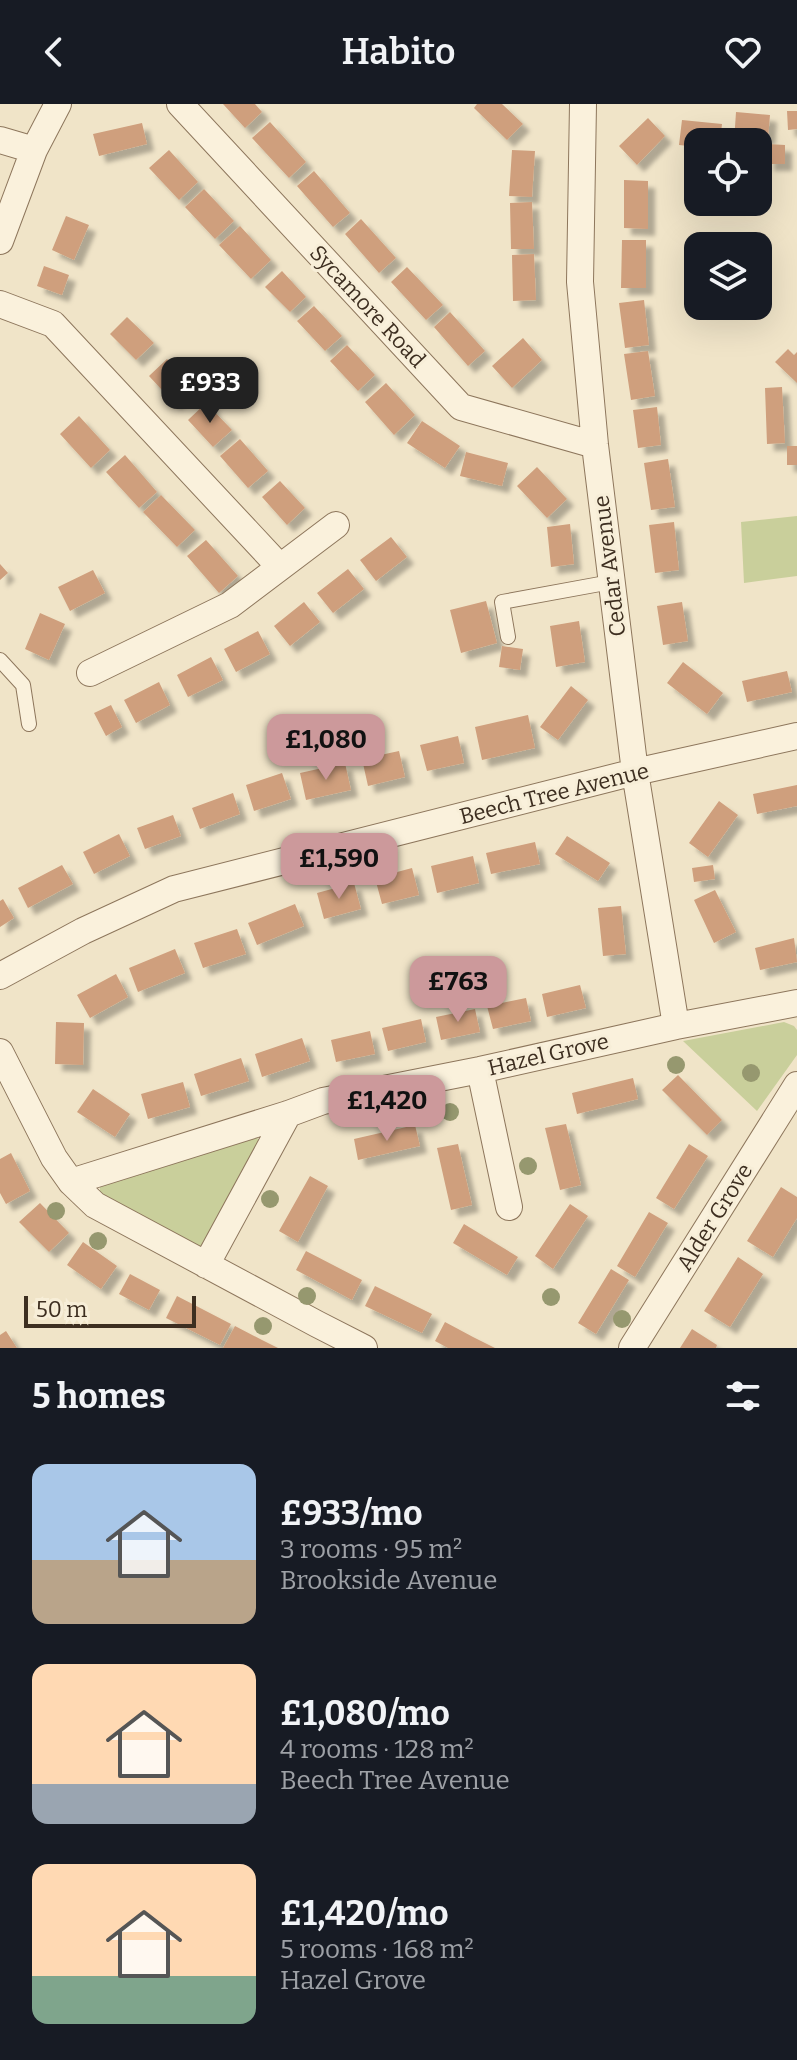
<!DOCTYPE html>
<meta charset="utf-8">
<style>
:root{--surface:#171b24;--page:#20242c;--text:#f1f3f6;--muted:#9ea1a6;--accent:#cc999b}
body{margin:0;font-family:Bitter,serif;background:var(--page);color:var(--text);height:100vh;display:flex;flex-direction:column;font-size:30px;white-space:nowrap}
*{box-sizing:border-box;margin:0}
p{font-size:26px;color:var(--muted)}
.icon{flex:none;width:44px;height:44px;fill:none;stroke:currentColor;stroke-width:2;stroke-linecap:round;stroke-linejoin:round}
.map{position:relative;height:1244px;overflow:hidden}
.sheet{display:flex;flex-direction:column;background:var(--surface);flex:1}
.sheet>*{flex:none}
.buttons{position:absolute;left:684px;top:24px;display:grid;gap:16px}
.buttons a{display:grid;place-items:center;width:88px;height:88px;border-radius:16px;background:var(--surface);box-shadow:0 8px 32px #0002;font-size:40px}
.scale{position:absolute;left:24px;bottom:20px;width:172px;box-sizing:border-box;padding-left:8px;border:4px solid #3d2e20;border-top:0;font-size:22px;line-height:28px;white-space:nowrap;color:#3d2e20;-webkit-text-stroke:6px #f7eed8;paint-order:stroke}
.price{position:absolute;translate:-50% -68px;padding:0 18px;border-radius:16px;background:var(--accent);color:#111;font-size:26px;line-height:52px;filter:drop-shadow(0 2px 4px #0008)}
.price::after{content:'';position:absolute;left:50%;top:48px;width:24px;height:18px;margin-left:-12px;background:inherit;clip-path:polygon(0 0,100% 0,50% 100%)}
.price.active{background:#222;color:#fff}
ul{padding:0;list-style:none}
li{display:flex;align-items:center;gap:24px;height:200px;padding:0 32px}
li span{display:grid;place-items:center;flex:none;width:224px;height:160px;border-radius:16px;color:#555}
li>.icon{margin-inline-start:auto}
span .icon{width:96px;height:96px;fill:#fffc;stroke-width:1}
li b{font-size:34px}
h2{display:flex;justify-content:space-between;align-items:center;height:96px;padding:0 32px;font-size:34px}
header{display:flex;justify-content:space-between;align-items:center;height:104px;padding:0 32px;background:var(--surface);font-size:36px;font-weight:600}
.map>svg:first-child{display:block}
</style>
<header><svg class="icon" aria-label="back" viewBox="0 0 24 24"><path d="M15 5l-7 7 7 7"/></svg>Habito<svg class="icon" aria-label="heart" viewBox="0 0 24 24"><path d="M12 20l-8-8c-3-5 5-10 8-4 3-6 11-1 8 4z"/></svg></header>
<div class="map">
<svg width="797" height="1244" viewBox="0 0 797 1244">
<defs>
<filter id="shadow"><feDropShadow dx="7" dy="7" stdDeviation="2" flood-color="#0004"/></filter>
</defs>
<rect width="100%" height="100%" fill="#f0e4c8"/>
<path fill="#c9cf9b" d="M797,412V472L744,479L741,418Z
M784,918L794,922L797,926V951L757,1007L683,937Z
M254,1032L260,1036L201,1146L100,1092V1081Z"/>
<path fill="#cf9f7d" filter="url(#shadow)" d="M223,0H255L262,8L245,24Z
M477,0H502L523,20L507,36L474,4Z
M787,7H797V25L788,26Z
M736,8L770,11L768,34L749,32V38H734Z
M648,14L665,32L637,61L619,42Z
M682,16L722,20L720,38H698V43L679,41Z
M270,18L306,58L289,74L252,34Z
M142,19L147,40L99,52L93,30Z
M768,40L785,41V60H767Z
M169,46L198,78L179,96L149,64Z
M512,46L535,47L532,93L509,92Z
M314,67L350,109L333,123L297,82Z
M624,76L648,77V125L624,124Z
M204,85L234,117L215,135L185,103Z
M532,98L534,145H511L510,99Z
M66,112L89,121L74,156L52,146Z
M361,115L396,154L379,169L345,130Z
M240,122L271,156L251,175L219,141Z
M622,136H646V184H621Z
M534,150L536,196L513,197L512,151Z
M44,162L69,171L62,191L37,182Z
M407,163L443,201L426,216L391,178Z
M282,167L306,193L290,208L265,183Z
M644,196L649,241L625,244L619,199Z
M314,202L342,232L325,247L297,217Z
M450,208L485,247L468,262L434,223Z
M127,213L154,239L136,256L110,230Z
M523,234L542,256L512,284L492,262Z
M347,241L375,271L358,287L330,257Z
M788,245L794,251L797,248V279L775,258Z
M648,247L655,292L631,296L624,250Z
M167,255L192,283L174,299L149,272Z
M386,279L415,311L394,331L365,298Z
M782,283L785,339L767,340L765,284Z
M206,299L232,326L213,343L188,316Z
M657,303L661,341L638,344L633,306Z
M79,312L110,346L91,364L60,330Z
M422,317L460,342L445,364L407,339Z
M240,335L268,367L248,384L220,352Z
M787,342H797V361H787Z
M466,348L508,359L502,382L460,372Z
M125,351L157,388L139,404L106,368Z
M668,355L675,403L651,406L644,359Z
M537,363L567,395L547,414L517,382Z
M280,377L305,404L287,421L262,393Z
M161,391L195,426L177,443L143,408Z
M674,418L679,466L655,469L649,421Z
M570,420L574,460L551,463L547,423Z
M391,433L407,453L376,477L360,456Z
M206,436L238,472L219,489L187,452Z
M0,460L8,469L0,476Z
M348,465L364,485L333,509L317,489Z
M93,466L105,489L70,507L58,483Z
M486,497L497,539L461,549L450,506Z
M304,498L320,518L290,542L274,522Z
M682,498L688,537L663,541L657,502Z
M40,509L65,520L49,556L25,545Z
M579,517L585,558L556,563L550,522Z
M258,527L270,550L236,568L224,545Z
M502,542L523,545L520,566L499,563Z
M211,553L223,576L188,593L177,571Z
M683,558L723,589L707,610L667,579Z
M787,567L792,588L747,598L742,577Z
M159,578L170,601L136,619L124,596Z
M571,582L588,596L558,636L540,623Z
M111,601L122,623L106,632L94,609Z
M528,611L535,644L482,656L475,623Z
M458,632L464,659L427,667L420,641Z
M399,647L405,673L368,682L362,655Z
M345,659L351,686L306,696L300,669Z
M282,669L291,695L254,707L246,681Z
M797,681V702L757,710L753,690Z
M233,689L240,710L200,725L192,704Z
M719,697L738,711L708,753L689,739Z
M173,711L181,732L145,745L137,724Z
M119,730L130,752L94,770L83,748Z
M567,732L610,759L598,777L555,750Z
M535,738L540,760L491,770L486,749Z
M473,752L479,779L437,789L431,762Z
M62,761L73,780L28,804L18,784Z
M713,761L715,775L694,778L692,764Z
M412,764L419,791L382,800L375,774Z
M354,779L361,805L324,815L317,789Z
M715,786L736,828L714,839L694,796Z
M3,795L14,814L0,823V797Z
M295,800L304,822L257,841L248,819Z
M621,802L626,850L603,852L598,804Z
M237,825L246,850L203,864L194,839Z
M794,834L797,858L760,866L755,844Z
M175,845L185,869L138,888L129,864Z
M116,870L128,893L90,914L77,891Z
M580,881L586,904L547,913L542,890Z
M526,894L531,917L493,925L487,902Z
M475,905L480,928L441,936L436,913Z
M421,915L426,938L388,947L382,924Z
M56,918L84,919L83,961L55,960Z
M370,927L375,950L336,958L331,936Z
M302,934L310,957L262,973L255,950Z
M241,954L249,977L201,992L194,970Z
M678,971L722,1016L707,1031L662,986Z
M633,974L638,995L577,1010L572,989Z
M183,978L190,1003L148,1015L141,990Z
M93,985L130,1010L115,1033L77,1008Z
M566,1020L581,1081L560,1086L545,1024Z
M415,1021L420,1042L358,1056L354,1035Z
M458,1040L472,1101L451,1106L437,1044Z
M689,1040L708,1052L674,1105L656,1094Z
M11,1049L30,1087L6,1100L0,1089V1055Z
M310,1072L328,1082L298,1138L279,1127Z
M781,1083L797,1093V1114L773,1153L747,1137Z
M40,1099L69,1129L49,1148L19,1118Z
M570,1100L588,1112L553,1165L535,1152Z
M649,1108L668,1119L635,1173L617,1162Z
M464,1120L518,1153L507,1171L453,1139Z
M83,1138L117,1162L101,1185L67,1161Z
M306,1147L362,1176L352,1196L296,1166Z
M738,1153L763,1170L730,1223L704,1207Z
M611,1165L629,1176L596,1230L578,1219Z
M130,1170L160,1186L149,1206L119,1190Z
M375,1182L432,1210L422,1229L365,1202Z
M177,1192L231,1220L220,1241L166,1214Z
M445,1218L473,1233L495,1244H448L435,1237Z
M235,1222L262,1236L278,1244H223Z
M692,1225L717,1241L716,1244H680Z
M6,1227L17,1244H0V1231Z"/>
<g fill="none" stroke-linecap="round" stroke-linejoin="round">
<g stroke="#8d765c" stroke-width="16">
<path id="lane" d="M508,533L502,498L611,478
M0,556L23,581L29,620"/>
</g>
<g stroke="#8d765c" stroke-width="28">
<path id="street" d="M180,0L461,303L595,341
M583,0L580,178L595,341L635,668L676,922
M0,36L34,46
M0,137L34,46L58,0
M0,200L53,220L280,463
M90,569L230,501L336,421
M0,872L83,827L174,785L635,668L797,632
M0,948L54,1054L71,1078L95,1101L317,1220L364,1244
M480,966L509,1103
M71,1078L288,1010L323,997L480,966L676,922L797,899
M206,1161L288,1010
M632,1244L797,981"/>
</g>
<use href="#lane" stroke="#faf1dc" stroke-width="14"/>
<use href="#street" stroke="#faf1dc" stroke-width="26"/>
</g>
<g fill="#96986f">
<circle cx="676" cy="961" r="9"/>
<circle cx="751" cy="969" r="9"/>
<circle cx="450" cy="1008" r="9"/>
<circle cx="528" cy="1062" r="9"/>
<circle cx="270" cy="1095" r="9"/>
<circle cx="56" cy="1107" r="9"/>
<circle cx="98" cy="1137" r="9"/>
<circle cx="307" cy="1192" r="9"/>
<circle cx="551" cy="1193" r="9"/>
<circle cx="622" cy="1215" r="9"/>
<circle cx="263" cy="1222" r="9"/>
</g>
<g text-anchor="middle" stroke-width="6" stroke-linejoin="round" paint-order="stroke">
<g font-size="22" fill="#3d2e20" stroke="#f7eed8">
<text transform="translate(368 202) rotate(47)" y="8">Sycamore Road</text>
<text transform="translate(609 462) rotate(-97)" y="8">Cedar Avenue</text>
<text transform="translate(554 689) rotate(-14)" y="8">Beech Tree Avenue</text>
<text transform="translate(548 950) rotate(-13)" y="8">Hazel Grove</text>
<text transform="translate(714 1113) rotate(-58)" y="8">Alder Grove</text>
</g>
</g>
</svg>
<div class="buttons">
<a><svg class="icon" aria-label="locate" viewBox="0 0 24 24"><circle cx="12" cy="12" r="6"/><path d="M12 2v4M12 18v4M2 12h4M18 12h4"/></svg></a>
<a><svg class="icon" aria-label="layers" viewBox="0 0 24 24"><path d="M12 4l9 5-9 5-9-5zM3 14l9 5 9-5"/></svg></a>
</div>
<div class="scale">50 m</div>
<b class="price active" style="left:210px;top:321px">£933</b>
<b class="price" style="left:326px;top:678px">£1,080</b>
<b class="price" style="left:339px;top:797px">£1,590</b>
<b class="price" style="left:458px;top:920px">£763</b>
<b class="price" style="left:387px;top:1039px">£1,420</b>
</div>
<section class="sheet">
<h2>5 homes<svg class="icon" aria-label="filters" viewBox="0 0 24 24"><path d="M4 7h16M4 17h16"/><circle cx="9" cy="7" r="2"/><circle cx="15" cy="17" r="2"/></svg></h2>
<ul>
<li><span style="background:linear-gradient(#a9c7e8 60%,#b9a48a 0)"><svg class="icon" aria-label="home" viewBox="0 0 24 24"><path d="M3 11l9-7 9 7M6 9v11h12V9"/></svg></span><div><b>£933/mo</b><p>3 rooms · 95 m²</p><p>Brookside Avenue</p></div></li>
<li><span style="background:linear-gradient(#ffd9b3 75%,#9aa5b1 0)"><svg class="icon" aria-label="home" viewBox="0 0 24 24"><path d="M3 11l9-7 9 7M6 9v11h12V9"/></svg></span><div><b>£1,080/mo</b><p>4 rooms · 128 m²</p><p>Beech Tree Avenue</p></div></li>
<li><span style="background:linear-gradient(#ffd9b3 70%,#7fa58c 0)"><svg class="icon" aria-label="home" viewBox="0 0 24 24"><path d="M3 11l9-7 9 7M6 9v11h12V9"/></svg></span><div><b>£1,420/mo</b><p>5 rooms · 168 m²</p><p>Hazel Grove</p></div></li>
</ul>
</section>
